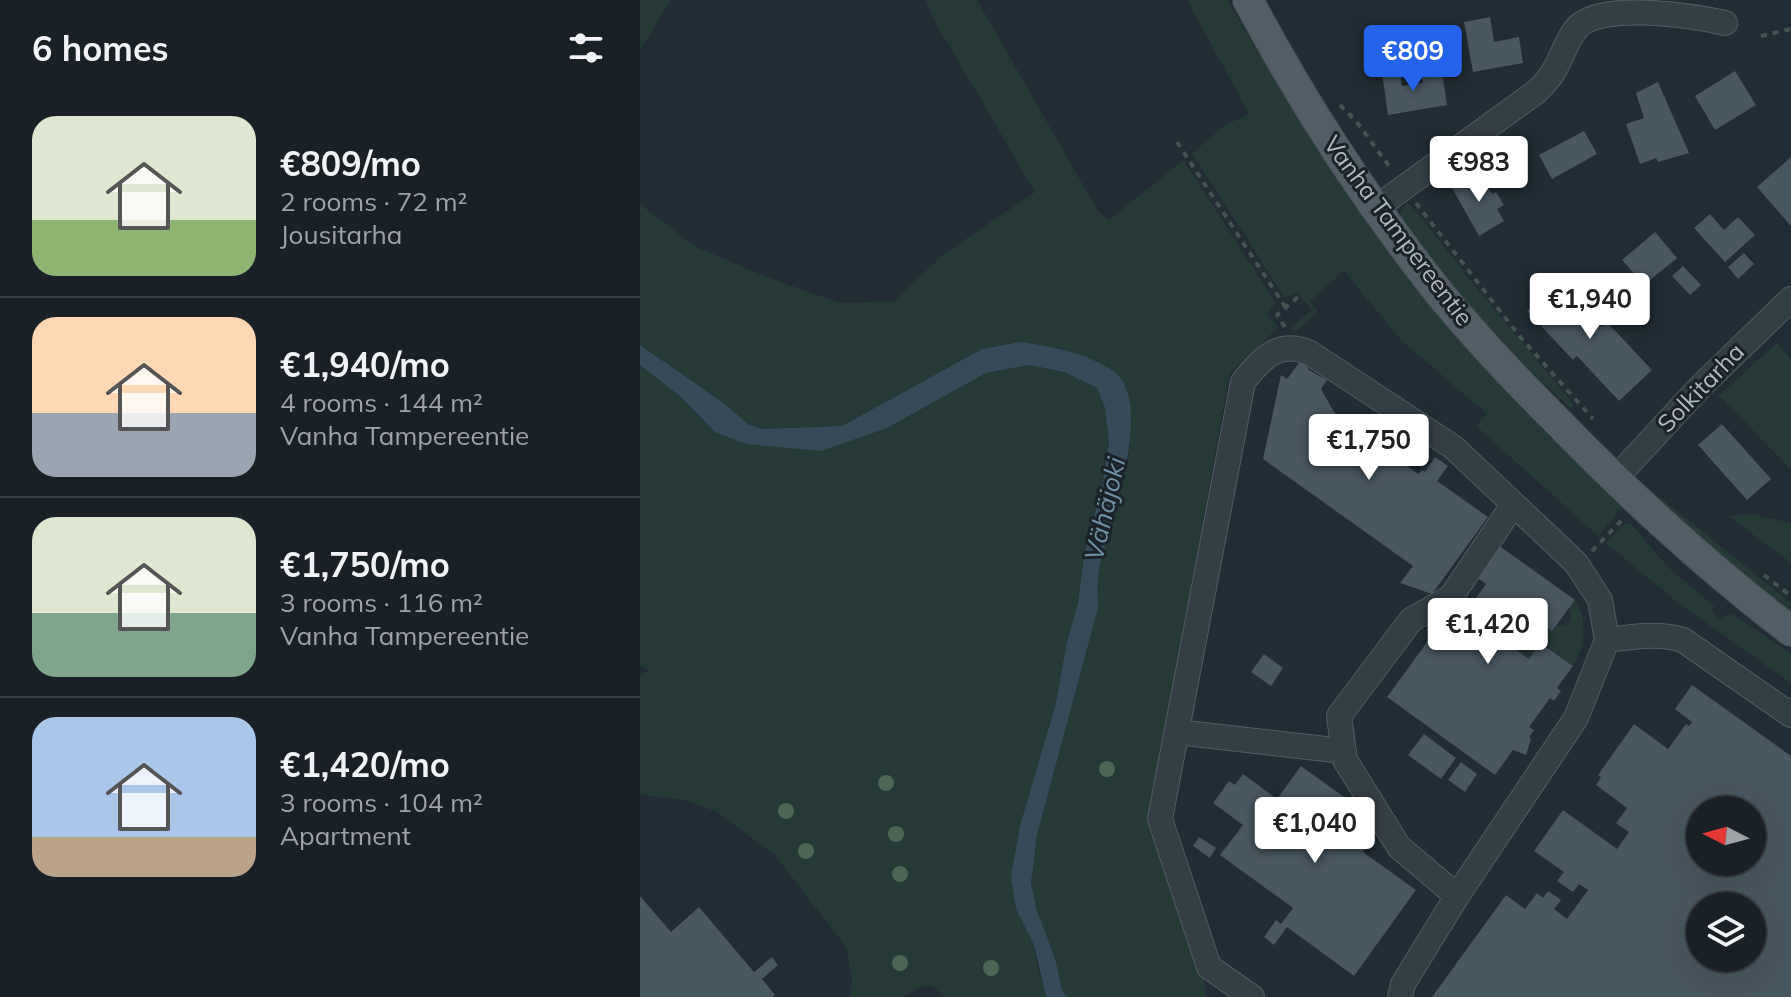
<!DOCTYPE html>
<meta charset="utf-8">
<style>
:root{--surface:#192127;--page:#262e33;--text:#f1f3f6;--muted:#9fa3a7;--line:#373e44;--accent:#2563eb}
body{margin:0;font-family:Mulish,sans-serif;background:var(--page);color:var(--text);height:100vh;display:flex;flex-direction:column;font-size:30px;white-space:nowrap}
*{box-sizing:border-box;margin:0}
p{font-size:26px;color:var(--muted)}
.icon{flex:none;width:44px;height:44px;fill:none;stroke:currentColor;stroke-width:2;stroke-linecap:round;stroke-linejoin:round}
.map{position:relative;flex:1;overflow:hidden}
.sheet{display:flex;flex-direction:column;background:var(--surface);width:640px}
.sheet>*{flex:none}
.needle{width:52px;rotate:276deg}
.fabs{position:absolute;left:1046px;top:796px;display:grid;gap:16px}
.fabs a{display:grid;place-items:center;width:80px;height:80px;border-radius:50%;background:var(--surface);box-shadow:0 8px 32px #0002,0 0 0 2px var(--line);font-size:40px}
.price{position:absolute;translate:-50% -68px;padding:0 18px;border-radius:8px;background:#fff;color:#222;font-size:26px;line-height:52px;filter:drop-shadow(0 2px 4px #0008)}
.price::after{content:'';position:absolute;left:50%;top:48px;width:24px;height:18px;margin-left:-12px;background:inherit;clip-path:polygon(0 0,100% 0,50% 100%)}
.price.active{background:var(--accent);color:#fff}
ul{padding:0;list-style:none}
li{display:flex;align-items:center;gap:24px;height:200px;padding:0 32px}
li+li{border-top:2px solid var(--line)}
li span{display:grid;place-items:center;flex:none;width:224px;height:160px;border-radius:24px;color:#555}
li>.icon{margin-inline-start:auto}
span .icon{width:96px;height:96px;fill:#fffc;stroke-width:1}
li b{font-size:34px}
h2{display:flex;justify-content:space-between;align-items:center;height:96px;padding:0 32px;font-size:34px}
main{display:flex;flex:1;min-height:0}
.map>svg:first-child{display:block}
</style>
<main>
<section class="sheet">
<h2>6 homes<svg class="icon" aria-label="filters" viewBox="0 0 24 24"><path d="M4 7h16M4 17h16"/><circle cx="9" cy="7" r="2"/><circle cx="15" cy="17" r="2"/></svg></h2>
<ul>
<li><span style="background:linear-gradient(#dfe7d0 65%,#8fb573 0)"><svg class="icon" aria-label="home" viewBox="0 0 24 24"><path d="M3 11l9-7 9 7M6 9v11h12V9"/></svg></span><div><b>€809/mo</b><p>2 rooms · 72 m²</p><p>Jousitarha</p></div></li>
<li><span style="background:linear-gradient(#ffd9b3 60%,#9aa5b1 0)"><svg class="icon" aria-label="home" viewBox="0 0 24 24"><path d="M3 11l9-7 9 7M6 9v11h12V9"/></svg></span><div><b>€1,940/mo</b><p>4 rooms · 144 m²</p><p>Vanha Tampereentie</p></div></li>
<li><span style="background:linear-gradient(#dfe7d0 60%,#7fa58c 0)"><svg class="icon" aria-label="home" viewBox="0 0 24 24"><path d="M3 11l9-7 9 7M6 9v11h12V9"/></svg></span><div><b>€1,750/mo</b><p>3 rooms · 116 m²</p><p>Vanha Tampereentie</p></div></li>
<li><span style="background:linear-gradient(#a9c7e8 75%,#b9a48a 0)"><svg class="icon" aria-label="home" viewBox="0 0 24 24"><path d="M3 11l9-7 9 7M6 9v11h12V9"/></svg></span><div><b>€1,420/mo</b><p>3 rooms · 104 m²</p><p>Apartment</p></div></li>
</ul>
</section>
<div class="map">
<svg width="1151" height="997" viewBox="0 0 1151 997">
<rect width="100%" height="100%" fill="#212c34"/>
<path fill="#253936" d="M0,0H31L0,50Z
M286,0H337L458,211L469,220L543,160L636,303L627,315L639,327L590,372L508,821L558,971L564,977L566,997H427L422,990L415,958L397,911L391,883L397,835L458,608L459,569L489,456L490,399L421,348L380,342L342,349L202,426L122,429L108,424L85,404L0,345V204L56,247L132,279L200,303L254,301L304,254L395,192L294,20Z
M547,0H587C650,106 715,213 793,309C850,381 917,444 982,508L958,536L836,426L847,414L761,340L704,271L670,301L678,312L655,333L651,328L672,310L657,293L647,297L643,295L552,153L587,124L609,114Z
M767,203L771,205L838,290L932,402L933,407L930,408C866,351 813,287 760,219V214Z
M1137,343L1151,359V470L1079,395Z
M0,365L42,398L75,432L247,428L346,373L388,365L424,372L457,388L465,408L469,442L463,483L444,557L438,603L427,642L415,707L402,755L376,909L394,945L398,969L407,997H305L293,987L282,986L263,997H210L212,977L206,947L134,854L75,811L41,799L0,795V678L8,670L0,665Z
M1012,496L1021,498L1151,603V615Z
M1113,514L1151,523V563L1088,516Z
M986,523L992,525L1028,567L1074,606L1071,611L1081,621L1086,616L1092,614L1151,653V683L1037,602L966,543Z
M935,600C948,620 946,646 933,666L901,643L889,659L872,646L893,617L912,631L917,625L926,626L925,623L931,622L930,607Z"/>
<path fill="#354b5a" d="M380,342C411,346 447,353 473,371C516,399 470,524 460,565C457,578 458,594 458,608L397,835L391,883L397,911L415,958L422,990L427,997H407L405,992L394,945L376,909L371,877L380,826L415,707L427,642L438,603L444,557L463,483L469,442L465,408L457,388L424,372L389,365L346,373L247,428L181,451L106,444L75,432L42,398L0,365V345L85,404L108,424L122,429L202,426L342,349Z"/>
<path fill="#495760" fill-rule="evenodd" d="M850,17L854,42L879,37L883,63L833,72L824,22Z
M760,70L762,86L783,83L781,75L802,72L807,105L748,115L742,73Z
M1095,71L1116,105L1075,130L1055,96Z
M1018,82L1049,153L1018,162L1016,158L1000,164L986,124L1004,118L996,93Z
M944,131L957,154L912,179L899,155Z
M1151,157V226L1117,187Z
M839,172L852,194L856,192L864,205L857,209L864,221L839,236L812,188Z
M1070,214L1084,230L1098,217L1115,235L1085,262L1054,228Z
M1015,232L1037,258L1004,285L982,260Z
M1104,253L1114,264L1098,279L1088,267Z
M1043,266L1061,285L1050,295L1032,276Z
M919,281L962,327L967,322L1012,370L979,401L937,356L933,360L887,311Z
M662,359L669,370L687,380L681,389L694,412L778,474L782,470L785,472L795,457L808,466L797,481L848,517L792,594L760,583L773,566L623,459L641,375L647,379Z
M1082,424L1131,479L1107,500L1058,445Z
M858,545L935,600L912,631L883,610L862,639L889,659L900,643L933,666L917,688L921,691L914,701L910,698L889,727L894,730L889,737L891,739L886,755L873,750L855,775L747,697L814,605L825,613L846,584L835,576Z
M624,654L643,668L631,686L611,672Z
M1052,685L1151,756V997H792L866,895L885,909L897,893L903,898L908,891L921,900L914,909L927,919L948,890L939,884L933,892L917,881L924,872L894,851L923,810L977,849L989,832L976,823L987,808L956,785L961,777L958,775L994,724L1028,749L1046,724L1049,726L1052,722L1035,709ZM1060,810H1112V862H1060ZM1060,906H1112V958H1060Z
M784,734L816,758L801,779L768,755Z
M821,762L837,774L825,792L808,780Z
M661,766L736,820L720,843L726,848L723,852L776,890L714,976L647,927L634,945L624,937L636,920L641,924L653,908L580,855L603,825L573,803L589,781L595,785L603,774L637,799Z
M559,837L576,848L570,858L553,846Z
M0,896L31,932L59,907L114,972L132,957L138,965L122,979L135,995L132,997H0Z"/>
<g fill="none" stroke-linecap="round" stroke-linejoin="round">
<g stroke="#515c63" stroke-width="26">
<path id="minor" d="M737,207L896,92C920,71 919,54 935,30C957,0 1053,16 1085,23
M974,480L1060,387L1151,299
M967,640C993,637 1018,632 1043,640L1151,715
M537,732L703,751
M612,997L569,967L520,819L603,382C622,358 639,339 670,353L813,447L936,563L960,600L967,640L936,718L817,896
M760,997L763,984L817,896L759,847L705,760L699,716L771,620L811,597L873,505"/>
</g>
<g stroke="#3d474e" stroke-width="32">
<path id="major" d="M608,0C661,100 723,196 793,285C831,333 873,377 916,420C990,496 1067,567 1151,631"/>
</g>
<path stroke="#425452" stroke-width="4" stroke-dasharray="6 6" stroke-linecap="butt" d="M1121,36L1151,29
M700,105L716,121L752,170
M537,142L646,308
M776,203L881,338L953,419
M645,327L637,315L658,297
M952,551L982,520
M1124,575L1151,596"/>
<use href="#minor" stroke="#343e45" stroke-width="24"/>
<use href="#major" stroke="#525d65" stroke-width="30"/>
</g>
<g fill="#4c6655">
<circle cx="467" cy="769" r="8"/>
<circle cx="246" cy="783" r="8"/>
<circle cx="146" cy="811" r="8"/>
<circle cx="256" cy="834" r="8"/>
<circle cx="166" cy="851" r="8"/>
<circle cx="260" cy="874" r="8"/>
<circle cx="260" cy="963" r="8"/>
<circle cx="351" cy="968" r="8"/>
</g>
<g text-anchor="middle" stroke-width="6" stroke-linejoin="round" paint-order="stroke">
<g font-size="24" fill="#aeb9c2" stroke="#192329">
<text transform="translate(758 231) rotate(53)" y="8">Vanha Tampereentie</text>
<text transform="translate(1061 388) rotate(-46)" y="8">Solkitarha</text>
</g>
<g font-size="26" font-style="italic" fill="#7090a4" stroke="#192329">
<text transform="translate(465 509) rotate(-77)" y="9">Vähäjoki</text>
</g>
</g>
</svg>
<div class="fabs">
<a><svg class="needle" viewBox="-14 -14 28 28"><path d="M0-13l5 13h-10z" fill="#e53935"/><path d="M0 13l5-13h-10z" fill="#9fa3a7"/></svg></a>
<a><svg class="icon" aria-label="layers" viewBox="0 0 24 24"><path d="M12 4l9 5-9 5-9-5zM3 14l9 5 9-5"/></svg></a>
</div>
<b class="price active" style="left:773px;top:93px">€809</b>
<b class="price" style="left:839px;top:204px">€983</b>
<b class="price" style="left:950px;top:341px">€1,940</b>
<b class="price" style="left:729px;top:482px">€1,750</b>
<b class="price" style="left:848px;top:666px">€1,420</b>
<b class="price" style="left:675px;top:865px">€1,040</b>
</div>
</main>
